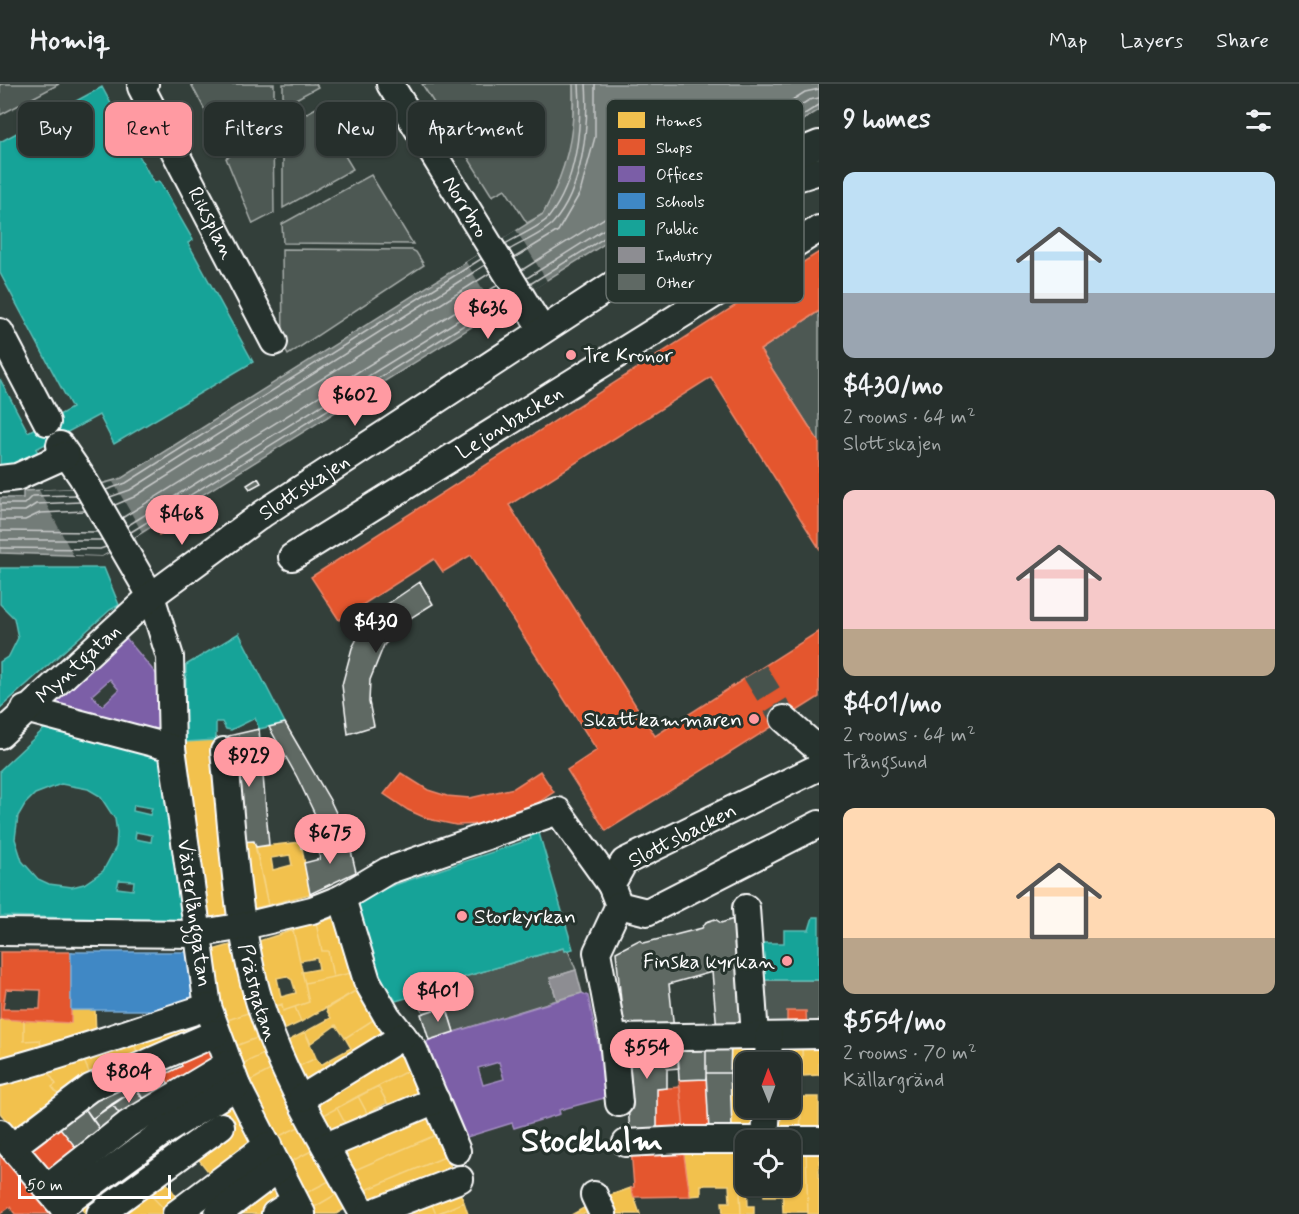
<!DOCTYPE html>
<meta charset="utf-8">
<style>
:root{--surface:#262f2c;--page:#2e3734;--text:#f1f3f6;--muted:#a4a9a9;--line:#424a48;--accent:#ff9aa2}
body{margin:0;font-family:Mynerve,sans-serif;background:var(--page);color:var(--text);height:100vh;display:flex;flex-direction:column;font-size:22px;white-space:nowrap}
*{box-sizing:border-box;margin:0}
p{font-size:20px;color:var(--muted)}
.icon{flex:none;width:33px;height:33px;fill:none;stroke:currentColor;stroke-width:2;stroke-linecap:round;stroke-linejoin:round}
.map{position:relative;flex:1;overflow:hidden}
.panel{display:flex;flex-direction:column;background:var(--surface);width:480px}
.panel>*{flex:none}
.banner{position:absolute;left:18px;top:18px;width:570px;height:54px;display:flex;gap:12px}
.needle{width:39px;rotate:359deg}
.fabs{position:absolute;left:735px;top:968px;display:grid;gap:12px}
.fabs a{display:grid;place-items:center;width:66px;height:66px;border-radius:12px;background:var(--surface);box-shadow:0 2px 4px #0004,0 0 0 2px var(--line);font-size:30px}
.scale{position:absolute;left:18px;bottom:15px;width:153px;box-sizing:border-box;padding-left:6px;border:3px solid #fff;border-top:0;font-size:16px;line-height:21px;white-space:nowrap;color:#fff;-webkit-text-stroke:4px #26332d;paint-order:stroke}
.price{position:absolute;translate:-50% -51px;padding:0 14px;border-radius:21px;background:var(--accent);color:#111;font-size:20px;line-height:39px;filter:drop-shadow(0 2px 3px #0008)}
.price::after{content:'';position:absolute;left:50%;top:36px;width:18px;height:14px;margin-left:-9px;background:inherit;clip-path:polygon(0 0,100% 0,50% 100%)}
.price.on{background:#222;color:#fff}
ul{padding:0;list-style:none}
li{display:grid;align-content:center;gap:12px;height:318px;padding:0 24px}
li span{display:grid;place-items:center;height:186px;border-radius:12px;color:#555}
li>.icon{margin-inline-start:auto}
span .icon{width:108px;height:108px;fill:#fffc;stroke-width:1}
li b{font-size:26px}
h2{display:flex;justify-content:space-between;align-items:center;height:72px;padding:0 24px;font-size:26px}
.pill{padding:0 21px;border-radius:12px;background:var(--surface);box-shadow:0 2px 4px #0004,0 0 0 2px var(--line);font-size:21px;line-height:54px}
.pill.on{background:var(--accent);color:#111}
header{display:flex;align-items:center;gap:36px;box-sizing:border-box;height:84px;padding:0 30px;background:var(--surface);border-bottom:2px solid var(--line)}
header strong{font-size:28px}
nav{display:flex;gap:33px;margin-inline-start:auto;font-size:21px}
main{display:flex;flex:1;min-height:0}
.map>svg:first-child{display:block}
</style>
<header>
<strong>Homiq</strong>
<nav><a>Map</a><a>Layers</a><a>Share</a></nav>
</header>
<main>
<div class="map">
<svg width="819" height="1130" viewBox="0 0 819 1130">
<rect width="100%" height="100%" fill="#333f3a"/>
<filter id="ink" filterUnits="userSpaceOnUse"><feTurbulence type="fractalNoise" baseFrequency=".0167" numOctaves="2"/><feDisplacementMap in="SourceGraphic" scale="12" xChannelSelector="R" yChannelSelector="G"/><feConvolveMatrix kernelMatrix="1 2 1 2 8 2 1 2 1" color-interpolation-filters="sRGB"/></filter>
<g filter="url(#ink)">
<path fill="#4d5853" stroke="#a6aca9" stroke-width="1.5" d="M0,0H59L0,31Z
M191,0H274V27L221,56Z
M283,0H316L318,3L283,22Z
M422,0H573V50L560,99L543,130L527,139L505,105L492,112Z
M316,24L353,85L283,124V42Z
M273,48L274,129L253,140L226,74Z
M371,91L413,160L283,159L282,140Z
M282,165L412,166L416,168L424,181L288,271L283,262Z
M819,227V358L760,266Z
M563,864L565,867L568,866L576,886L550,894L557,916L454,948L446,922L423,929L416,907Z
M754,896H819V945L755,946Z"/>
<path fill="#737b78" stroke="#abb0ae" stroke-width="1.5" d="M573,0H819V26L119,463L102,472L0,469V414H23V407L87,404L122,394L543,130C566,88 576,48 573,0Z"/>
<path fill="#333f3a" d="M516,146L547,197L497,228L466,178Z
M113,398L142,448L102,472L73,471L39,406L87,404Z"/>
<path fill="#f2c14e" stroke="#f6d483" stroke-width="1.5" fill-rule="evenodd" d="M217,655L235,829L206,837L190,714L185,658Z
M254,757L268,821L246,826L237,758Z
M301,758L310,810L268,821L256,763ZM290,771L292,781L273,786L271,774Z
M334,834L351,889L333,893L328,867H322L316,839Z
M316,839L322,867H328L333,893L305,899L302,888L319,885L317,874L300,877L293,846Z
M293,846L309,918L283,927L282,920L269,924L253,859ZM286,892L292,896L296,909L281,913L277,894Z
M238,859L256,926L225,937L209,867Z
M351,889L357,906L301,938L295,923L309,918L305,899Z
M357,906L373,936L345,954L336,941L311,959L305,948L331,934L326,925Z
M282,920L283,927L295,923L301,938L277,949L269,924Z
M71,926H95L96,951L42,971L40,956L24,957V936L71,939Z
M256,926L262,952L233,963L225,937Z
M202,932L207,946L139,974L132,953Z
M0,935L24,936V957L40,956L42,971L0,978Z
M373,936L388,955L334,986L329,976L351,964L345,954Z
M305,948L316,974L293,985L282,960Z
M262,952L270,967L240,981L233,963Z
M132,953L139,974L113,986L104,962Z
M731,955L765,958V978H746V989H730Z
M789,956H802V979L789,978Z
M802,956H819V991L803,992Z
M104,962L113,986L93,997L81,970Z
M396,964L411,985L320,1033L310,1014Z
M270,967L278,982L248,998L240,981Z
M81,970L93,997L64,1018L52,1003L56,1000L46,985Z
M316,974L321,981L329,976L334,986L304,1003L293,985Z
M790,979H802L803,992L790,993Z
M278,982L307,1039L275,1054L248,998Z
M46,985L56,1000L52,1003L64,1018L20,1052L0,1029V1004L13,994Z
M411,985L423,1013L392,1027L378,1002Z
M730,989H746V1023H763L762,1046L732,1047Z
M378,1002L387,1019L367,1029L358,1012Z
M234,1007L258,1057L211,1091L193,1068H175L165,1054Z
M358,1012L367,1029L345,1039L337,1024Z
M790,1012L802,1013L800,1049L769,1047L770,1023H790Z
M802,1013H819V1049H800Z
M337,1024L348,1045L330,1053L320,1033Z
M428,1025L438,1050L348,1089L336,1064Z
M307,1039L319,1063L288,1079L275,1054Z
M438,1050L447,1072L359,1109L348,1089Z
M165,1054L175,1068L123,1104L112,1091Z
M319,1063L335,1094L304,1110L288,1079Z
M738,1064L746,1065L748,1122H754V1130H741Z
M738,1064L741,1130H723L722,1118H730L729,1101H701V1111L690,1112L683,1065Z
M790,1066H806L808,1128H783L782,1101H790Z
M806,1066H819V1130H808Z
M447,1072L454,1092L404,1111L401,1103L390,1108L393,1115L367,1125L359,1109Z
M112,1091L123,1104L90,1130H86L76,1119Z
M161,1091L179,1116L166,1127L144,1104Z
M275,1091L289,1117L265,1130H226Z
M335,1094L342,1107L311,1125L304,1110Z
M764,1101H782V1112H764Z
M457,1102L464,1118L436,1130L428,1112Z
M144,1104L166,1127L162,1130H108Z
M631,1104L640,1130H610L602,1114Z
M342,1107L350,1122L336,1130H314L311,1125Z
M428,1112L436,1130H382Z
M464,1118L468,1130H438Z
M589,1121L593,1130H573Z"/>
<path fill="#e4572e" stroke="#ec896d" stroke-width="1.5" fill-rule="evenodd" d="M819,168V227L760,266L819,358V464L711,293L509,421L655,652L819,547V613L606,747L567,686L597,666L471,471L443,488L434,475L339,536L311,493Z
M165,439L169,445L159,451L155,445Z
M540,687L554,708L530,724L485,740L456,741L428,735L408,726L384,710L401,689L428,706L447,712L470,714L514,704Z
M0,868H71V939L0,935ZM6,905L41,906L40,925H3Z
M787,927H806L807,946L787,945Z
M211,956L221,978L170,1003L164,991L182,982L176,971Z
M706,995L709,1047H684L679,996Z
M680,1003L684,1047L657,1050V1005Z
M56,1039L81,1070L53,1092L28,1061Z
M631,1065H683L690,1112L634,1113L631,1104L634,1103Z
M0,1070L8,1078L50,1130H15L10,1123L0,1130Z"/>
<path fill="#7b5ea7" stroke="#a38ec1" stroke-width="1.5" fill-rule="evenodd" d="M126,554L157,591L158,648L56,622L55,619ZM110,595L119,606L102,622L92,611Z
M582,909L588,912L608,1008L604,1014L559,1026L560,1030L514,1044L512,1039L467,1053L461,1050L425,961L429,956ZM499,978L504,995L483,1001L478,984Z"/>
<path fill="#3f88c5" stroke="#79acd6" stroke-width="1.5" d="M71,868H188L196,916L159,932L151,926H71Z"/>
<path fill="#17a398" stroke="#5dbfb7" stroke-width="1.5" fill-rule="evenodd" d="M102,3L154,99L159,97L193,156L188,159L253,278L114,360L99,331L36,365L40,372L26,379L0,383V295L28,348L72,324L0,189V58Z
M0,484H104L119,521L110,526L0,624V578L9,572L18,554L14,534L0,520Z
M239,549L285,639L259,645L255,634L231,646L226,645L222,638H216V656L185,658L186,581Z
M45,644L163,674L182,837L0,832V686ZM61,700L88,705L100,712L115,735L117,749L116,763L103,787L84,800L72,803L49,800L38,795L22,777L15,755L18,732L25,720L35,710ZM134,721L152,724L150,731L133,727ZM136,748L152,751L151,758L135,755ZM119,796L134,797L133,806L117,804Z
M539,749L573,865L564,867L563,864L416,907L417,911L396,917L392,911L385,913L356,814L531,755L530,752Z
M813,833H819V896H754V859H784V846H809Z"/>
<path fill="#8d8d92" stroke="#afafb3" stroke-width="1.5" d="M576,886L582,909L557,916L550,894Z"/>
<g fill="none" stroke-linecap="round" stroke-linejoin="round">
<path stroke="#c7cac9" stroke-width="1.5" d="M505,160C516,153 542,142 549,133C577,97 582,43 579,0
M509,166C522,158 543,150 553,139C583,106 589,41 586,0
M514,174L558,147L580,109L595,53V0
M522,186L805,8L819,5
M527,194L809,16L819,14
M530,200L819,21
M106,406L126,399L481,175
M110,413L130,406L485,181
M0,420H24L32,412L76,411
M115,421L134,413L490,189
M0,427H25L36,420L80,418
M122,434L498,201
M0,436H25L40,429L85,427
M127,442L502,209
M0,447L98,448
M131,448L506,215
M0,456H102
M0,464L100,465L106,463"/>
</g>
<path fill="#5f6964" stroke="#fff" stroke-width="1.5" d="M258,394L261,399L250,405L247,401Z
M420,498L433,520L412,533L384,561L370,596L369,618L374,642L348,650L342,601L352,564L364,542L383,523Z
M285,639L330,716L348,754L301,764L297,745L319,739L297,693L269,643Z
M259,645L269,761L256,763L254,757L237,758L228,652Z
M348,754L356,788L310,810L304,779L320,775L317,761Z
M737,834L748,946H717L712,888L669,900L674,946H624L616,868L639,856L644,859L702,844L706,838L715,835L721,839Z
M446,922L454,948L429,956L421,930Z
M706,954L731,955L730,989H706Z
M706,954V995L679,996L677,956Z
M677,956L679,984L667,985V1004L657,1005V1050L630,1051L624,957Z
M176,971L182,982L164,991L170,1003L146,1020L129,992Z
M706,989H730L732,1047H709Z
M129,992L136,1005L92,1035L82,1020Z
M136,1005L146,1020L124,1036L112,1020Z
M82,1020L104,1051L81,1070L56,1039Z
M112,1020L124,1036L104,1051L92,1035Z"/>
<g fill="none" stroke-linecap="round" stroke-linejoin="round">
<path stroke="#47524e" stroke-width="26" stroke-dasharray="26 13" stroke-linecap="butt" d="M755,588L784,635"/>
<g stroke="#fff" stroke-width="30">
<g id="minor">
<path id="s1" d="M145,0L141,3L274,258"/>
<path id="s2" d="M390,0L542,246"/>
<path d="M768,103L819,87"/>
<path d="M0,248L47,338"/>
<path id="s3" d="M60,361L82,393L151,512L170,573L172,664L208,923L237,1002L302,1130"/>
<path d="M0,395L17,393L66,371"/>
<path id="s4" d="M292,473L819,145"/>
<path d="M25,625L172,664"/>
<path d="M784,635L819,666"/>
<path id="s5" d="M0,651L151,512L264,429L756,107L797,69L819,60"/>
<path id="s6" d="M224,667C233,751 236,849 263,929C286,1000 328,1065 363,1130"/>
<path d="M819,683L624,778L611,801L619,821L647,828L819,740"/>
<path d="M342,814L367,897L387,932L414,966L457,1067"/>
<path d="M746,824L755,952"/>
<path d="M0,848L196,850L244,842L312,826L342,814L387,787L558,727L611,801"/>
<path d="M613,954L819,951"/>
<path d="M768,978L769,952"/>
<path d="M0,988C70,970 139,944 208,923"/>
<path d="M302,1014L403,952"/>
<path d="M619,1019L613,954L597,868L619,821"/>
<path d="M0,1049L58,1117"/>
<path d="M765,1055L767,1023"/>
<path d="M626,1059L683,1056H819"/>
<path d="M326,1062L436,1016"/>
<path d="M12,1063L90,1004L216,949"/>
<path d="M47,1104L128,1040L228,980"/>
<path d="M594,1111L603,1130"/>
<path d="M62,1122L159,1051L237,1002"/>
<path d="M100,1130L221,1042"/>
<path d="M176,1130L268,1061"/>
<path d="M218,1130L279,1084"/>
<path d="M275,1130L295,1117"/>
<path d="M369,1130L460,1095"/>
</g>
</g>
<use href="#minor" stroke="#26332d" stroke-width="26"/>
</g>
</g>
<g fill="#ff9aa2" stroke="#26332d" stroke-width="2">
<circle cx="571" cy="271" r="6"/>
<circle cx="754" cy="635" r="6"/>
<circle cx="462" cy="832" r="6"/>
<circle cx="787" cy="877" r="6"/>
</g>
<g text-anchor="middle" stroke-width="6" stroke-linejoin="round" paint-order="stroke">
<g font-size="21" fill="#fff" stroke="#26332d">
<text dy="7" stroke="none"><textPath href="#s2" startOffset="144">Norrbro</textPath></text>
<text dy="7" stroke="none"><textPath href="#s1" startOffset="158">Riksplan</textPath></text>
<text dy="7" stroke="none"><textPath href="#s4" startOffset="256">Lejonbacken</textPath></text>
<text dy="7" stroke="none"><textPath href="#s5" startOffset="393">Slottskajen</textPath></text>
<text dy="7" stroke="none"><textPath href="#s5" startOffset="106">Myntgatan</textPath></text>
<text transform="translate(682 751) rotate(-27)" y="7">Slottsbacken</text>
<text dy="7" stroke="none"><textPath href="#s3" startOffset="498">Västerlånggatan</textPath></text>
<text dy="7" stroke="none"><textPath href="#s6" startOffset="244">Prästgatan</textPath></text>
</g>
<g font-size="21" fill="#fff" stroke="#26332d" text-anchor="start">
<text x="583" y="278">Tre Kronor</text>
<text x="742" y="642" text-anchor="end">Skattkammaren</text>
<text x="474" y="839">Storkyrkan</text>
<text x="775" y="884" text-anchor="end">Finska kyrkan</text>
</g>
<g font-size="33" font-weight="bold" fill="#fff" stroke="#26332d">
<text x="592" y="1067">Stockholm</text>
</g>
</g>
<rect x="606" y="15" width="198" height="204" rx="9" fill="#26332d" stroke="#67706c" stroke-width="1.5"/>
<rect x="618" y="28" width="27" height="16" fill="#f2c14e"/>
<rect x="618" y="55" width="27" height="16" fill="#e4572e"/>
<rect x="618" y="82" width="27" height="16" fill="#7b5ea7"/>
<rect x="618" y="109" width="27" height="16" fill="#3f88c5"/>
<rect x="618" y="136" width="27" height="16" fill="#17a398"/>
<rect x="618" y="163" width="27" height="16" fill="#8d8d92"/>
<rect x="618" y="190" width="27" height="16" fill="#5f6964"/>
<g font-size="16" fill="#fff">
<text x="656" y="42">Homes</text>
<text x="656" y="69">Shops</text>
<text x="656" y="96">Offices</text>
<text x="656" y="123">Schools</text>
<text x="656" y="150">Public</text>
<text x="656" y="177">Industry</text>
<text x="656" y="204">Other</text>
</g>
</svg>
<div class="fabs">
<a><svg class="needle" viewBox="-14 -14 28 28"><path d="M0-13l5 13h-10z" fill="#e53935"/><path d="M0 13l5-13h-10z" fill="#a4a9a9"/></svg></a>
<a><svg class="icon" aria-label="locate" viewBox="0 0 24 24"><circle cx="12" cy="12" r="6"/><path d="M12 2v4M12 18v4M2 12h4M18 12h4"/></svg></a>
</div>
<div class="scale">50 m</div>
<b class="price" style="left:488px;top:256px">$636</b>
<b class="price" style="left:355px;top:343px">$602</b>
<b class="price" style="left:182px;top:462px">$468</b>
<b class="price on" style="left:376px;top:570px">$430</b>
<b class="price" style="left:249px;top:704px">$929</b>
<b class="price" style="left:330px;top:781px">$675</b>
<b class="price" style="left:438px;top:939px">$401</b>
<b class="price" style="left:647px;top:996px">$554</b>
<b class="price" style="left:129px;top:1020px">$804</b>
<div class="banner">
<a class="pill">Buy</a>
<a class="pill on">Rent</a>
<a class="pill">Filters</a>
<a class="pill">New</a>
<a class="pill">Apartment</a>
</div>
</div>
<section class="panel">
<h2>9 homes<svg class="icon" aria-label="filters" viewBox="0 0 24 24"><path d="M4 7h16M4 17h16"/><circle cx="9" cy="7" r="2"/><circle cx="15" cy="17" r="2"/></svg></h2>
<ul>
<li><span style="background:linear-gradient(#bfe0f5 65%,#9aa5b1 0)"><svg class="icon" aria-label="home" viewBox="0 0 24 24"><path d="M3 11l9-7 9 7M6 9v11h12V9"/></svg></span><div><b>$430/mo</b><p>2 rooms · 64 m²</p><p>Slottskajen</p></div></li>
<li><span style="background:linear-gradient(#f6c9c9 75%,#b9a48a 0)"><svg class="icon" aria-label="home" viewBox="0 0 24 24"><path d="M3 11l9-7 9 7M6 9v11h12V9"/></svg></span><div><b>$401/mo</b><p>2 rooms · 64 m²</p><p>Trångsund</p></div></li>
<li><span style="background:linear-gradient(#ffd9b3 70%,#b9a48a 0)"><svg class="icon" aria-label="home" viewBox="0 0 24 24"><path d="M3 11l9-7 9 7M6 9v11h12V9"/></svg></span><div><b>$554/mo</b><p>2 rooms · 70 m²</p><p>Källargränd</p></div></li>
</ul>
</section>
</main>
